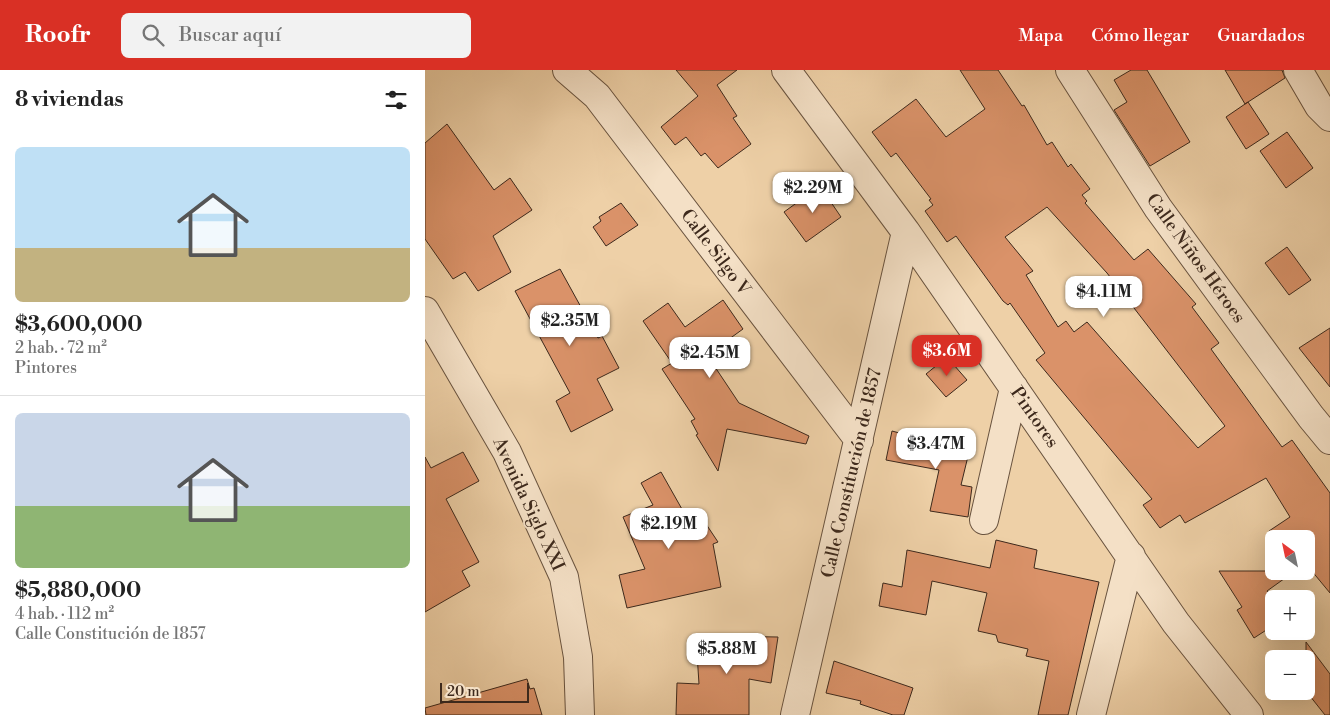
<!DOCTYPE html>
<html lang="es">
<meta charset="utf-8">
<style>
:root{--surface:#fff;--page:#f2f2f2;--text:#222;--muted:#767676;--line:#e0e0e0;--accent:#d93025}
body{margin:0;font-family:"Libre Bodoni",serif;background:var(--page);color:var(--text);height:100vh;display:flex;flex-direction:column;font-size:19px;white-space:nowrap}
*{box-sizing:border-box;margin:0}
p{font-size:16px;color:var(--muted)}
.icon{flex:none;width:28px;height:28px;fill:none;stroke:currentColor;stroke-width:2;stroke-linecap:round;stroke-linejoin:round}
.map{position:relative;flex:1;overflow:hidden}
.details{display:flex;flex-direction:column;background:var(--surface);width:425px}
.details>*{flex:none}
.needle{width:32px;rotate:327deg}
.controls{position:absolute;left:840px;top:460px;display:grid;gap:10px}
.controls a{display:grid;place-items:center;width:50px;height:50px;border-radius:8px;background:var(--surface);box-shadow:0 5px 20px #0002;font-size:25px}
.scale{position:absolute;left:15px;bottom:12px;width:89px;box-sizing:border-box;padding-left:5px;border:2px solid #3d291c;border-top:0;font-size:14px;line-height:18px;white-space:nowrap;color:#3d291c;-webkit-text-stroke:4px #f4e0c6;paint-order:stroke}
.price{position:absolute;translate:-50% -42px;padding:0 11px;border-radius:10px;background:#fff;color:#222;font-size:16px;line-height:32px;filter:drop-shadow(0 1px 2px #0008)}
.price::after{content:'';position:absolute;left:50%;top:30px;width:15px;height:11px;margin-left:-8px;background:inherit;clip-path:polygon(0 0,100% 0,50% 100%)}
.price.active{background:var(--accent);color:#fff}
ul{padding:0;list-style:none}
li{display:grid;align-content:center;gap:10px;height:265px;padding:0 15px}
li+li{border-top:1px solid var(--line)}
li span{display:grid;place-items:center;height:155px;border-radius:8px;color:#555}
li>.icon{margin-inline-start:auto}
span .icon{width:90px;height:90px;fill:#fffc;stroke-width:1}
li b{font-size:21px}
h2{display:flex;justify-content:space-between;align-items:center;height:60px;padding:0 15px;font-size:21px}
header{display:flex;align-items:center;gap:30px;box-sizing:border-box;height:70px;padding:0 25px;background:var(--accent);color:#fff}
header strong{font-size:24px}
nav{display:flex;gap:28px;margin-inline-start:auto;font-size:18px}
.search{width:350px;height:45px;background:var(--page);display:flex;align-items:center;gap:12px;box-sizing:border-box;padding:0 18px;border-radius:8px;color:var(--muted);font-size:19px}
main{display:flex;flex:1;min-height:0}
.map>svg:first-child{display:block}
</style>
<header>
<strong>Roofr</strong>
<div class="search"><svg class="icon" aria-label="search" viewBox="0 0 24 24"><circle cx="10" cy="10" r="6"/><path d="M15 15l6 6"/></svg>Buscar aquí</div>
<nav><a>Mapa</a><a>Cómo llegar</a><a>Guardados</a></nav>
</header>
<main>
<section class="details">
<h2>8 viviendas<svg class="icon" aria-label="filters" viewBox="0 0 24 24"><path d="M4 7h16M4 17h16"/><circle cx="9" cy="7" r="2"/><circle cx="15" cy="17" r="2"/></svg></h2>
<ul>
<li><span style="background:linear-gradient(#bfe0f5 65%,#c2b280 0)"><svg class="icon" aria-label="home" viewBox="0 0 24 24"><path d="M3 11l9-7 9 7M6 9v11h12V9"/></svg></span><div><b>$3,600,000</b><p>2 hab. · 72 m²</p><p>Pintores</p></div></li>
<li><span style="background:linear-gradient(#c9d6e8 60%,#8fb573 0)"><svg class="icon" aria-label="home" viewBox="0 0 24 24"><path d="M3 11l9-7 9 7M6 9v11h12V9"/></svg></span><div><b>$5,880,000</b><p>4 hab. · 112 m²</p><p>Calle Constitución de 1857</p></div></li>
</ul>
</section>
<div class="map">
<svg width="905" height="645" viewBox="0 0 905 645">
<rect width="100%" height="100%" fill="#eed0a7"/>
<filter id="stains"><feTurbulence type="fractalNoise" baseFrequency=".004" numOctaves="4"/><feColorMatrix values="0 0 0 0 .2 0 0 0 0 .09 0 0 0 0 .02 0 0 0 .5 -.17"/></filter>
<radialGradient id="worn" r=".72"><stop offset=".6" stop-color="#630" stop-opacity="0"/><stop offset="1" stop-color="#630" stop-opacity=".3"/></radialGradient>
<path fill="#da9269" stroke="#3d291c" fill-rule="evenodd" d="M251,0H312L292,15L312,46L308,48L326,74L293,98L280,83L276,86L261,67L250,75L236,57L273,26Z
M535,0H573L597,36L599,35L622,75L627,72L643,97L646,94L665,119L657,125L662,131L660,133L709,190L723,179L771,234L767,237L794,273L786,279L857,377L867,370L905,423V523L881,494V469H849V472L844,461L865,447L841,408L760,453L755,445L735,458L718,435L727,429L611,290L620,283L585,233L583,235L578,231L531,166L522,172L500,141L508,135L504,130L506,129L471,83L466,87L447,62L491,29L521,67L560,39ZM622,137L682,203L800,356L773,378L662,252L649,262L641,251L633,257L601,205L608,201L580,167Z
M706,0H722L765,72L725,96L689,40L702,32L689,10Z
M800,0H857L860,8L820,34Z
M823,32L844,64L821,79L801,47Z
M22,54L69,120L85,108L107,140L68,166L86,202L53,221L40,202L28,209L0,169V73Z
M862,62L888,98L861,118L835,81Z
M395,116L416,147L381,172L359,142Z
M196,133L213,155L181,176L168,157L176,151L174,147Z
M862,177L886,210L864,225L840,193Z
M135,199L173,268L177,266L194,298L172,309L188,340L146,362L131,331L145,323L90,221Z
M298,230L318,259L282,285L314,333L384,366L381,374L302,359L293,401L271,365L273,364L266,351L270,349L237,299L247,293L218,251L243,233L260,257Z
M905,258V317L874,278Z
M522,287L542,310L521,327L501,304Z
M467,361L544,382L536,415L547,417L543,447L505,441L514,400L461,390Z
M38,382L54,411L21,429L54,492L37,501L45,516L0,542V387L6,398Z
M236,402L262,448L275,445L293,472L288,474L296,517L202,538L194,505L220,499L198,447L228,435L216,413Z
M571,470L612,480L609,498L674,512L643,645H613L624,591L601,586L603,579L573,572L571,565L553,561L562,523L507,511L501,545L454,536L458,513L477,517L482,480L565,498Z
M794,501H870L842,521L849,530V555L829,568L812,540L817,537Z
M292,566L353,567L346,613L324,609V645H251L252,613L274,614L271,568Z
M881,572L905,604V645H900L881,621Z
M409,591L488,618L479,645H468L435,634L436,631L401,623Z
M102,609L105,619L109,618L117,645H1L0,638Z"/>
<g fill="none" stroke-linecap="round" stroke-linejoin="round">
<g stroke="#69533f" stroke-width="30">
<path id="minor" d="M142,0L172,26L434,370
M361,0L481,162L751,553L824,645
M645,0L733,138L886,347L905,370
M873,0L894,36L905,47
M0,241L82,382L139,507L153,587L155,645
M559,450L589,318
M370,645L481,162
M666,645L706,486"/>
</g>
<use href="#minor" stroke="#f4e0c6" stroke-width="28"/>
</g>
<g text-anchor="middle" stroke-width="4" stroke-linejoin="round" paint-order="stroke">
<g font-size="18" fill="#3d291c" stroke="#f4e0c6">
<text transform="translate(291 182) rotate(53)" y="6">Calle Silgo V</text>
<text transform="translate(771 188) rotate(54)" y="6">Calle Niños Héroes</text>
<text transform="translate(610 347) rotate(55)" y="6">Pintores</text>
<text transform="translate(426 403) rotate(-77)" y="6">Calle Constitución de 1857</text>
<text transform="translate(104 434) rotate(65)" y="6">Avenida Siglo XXI</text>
</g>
</g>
<rect width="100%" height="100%" filter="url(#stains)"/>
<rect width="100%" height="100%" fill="url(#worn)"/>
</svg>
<div class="controls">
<a><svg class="needle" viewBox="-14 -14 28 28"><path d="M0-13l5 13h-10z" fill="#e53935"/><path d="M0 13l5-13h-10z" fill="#767676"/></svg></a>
<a>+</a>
<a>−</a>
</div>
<div class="scale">20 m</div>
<b class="price" style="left:388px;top:144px">$2.29M</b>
<b class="price" style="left:679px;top:248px">$4.11M</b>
<b class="price" style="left:145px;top:277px">$2.35M</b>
<b class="price active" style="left:522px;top:307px">$3.6M</b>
<b class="price" style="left:285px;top:309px">$2.45M</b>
<b class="price" style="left:511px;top:400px">$3.47M</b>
<b class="price" style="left:244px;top:480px">$2.19M</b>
<b class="price" style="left:302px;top:605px">$5.88M</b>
</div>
</main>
